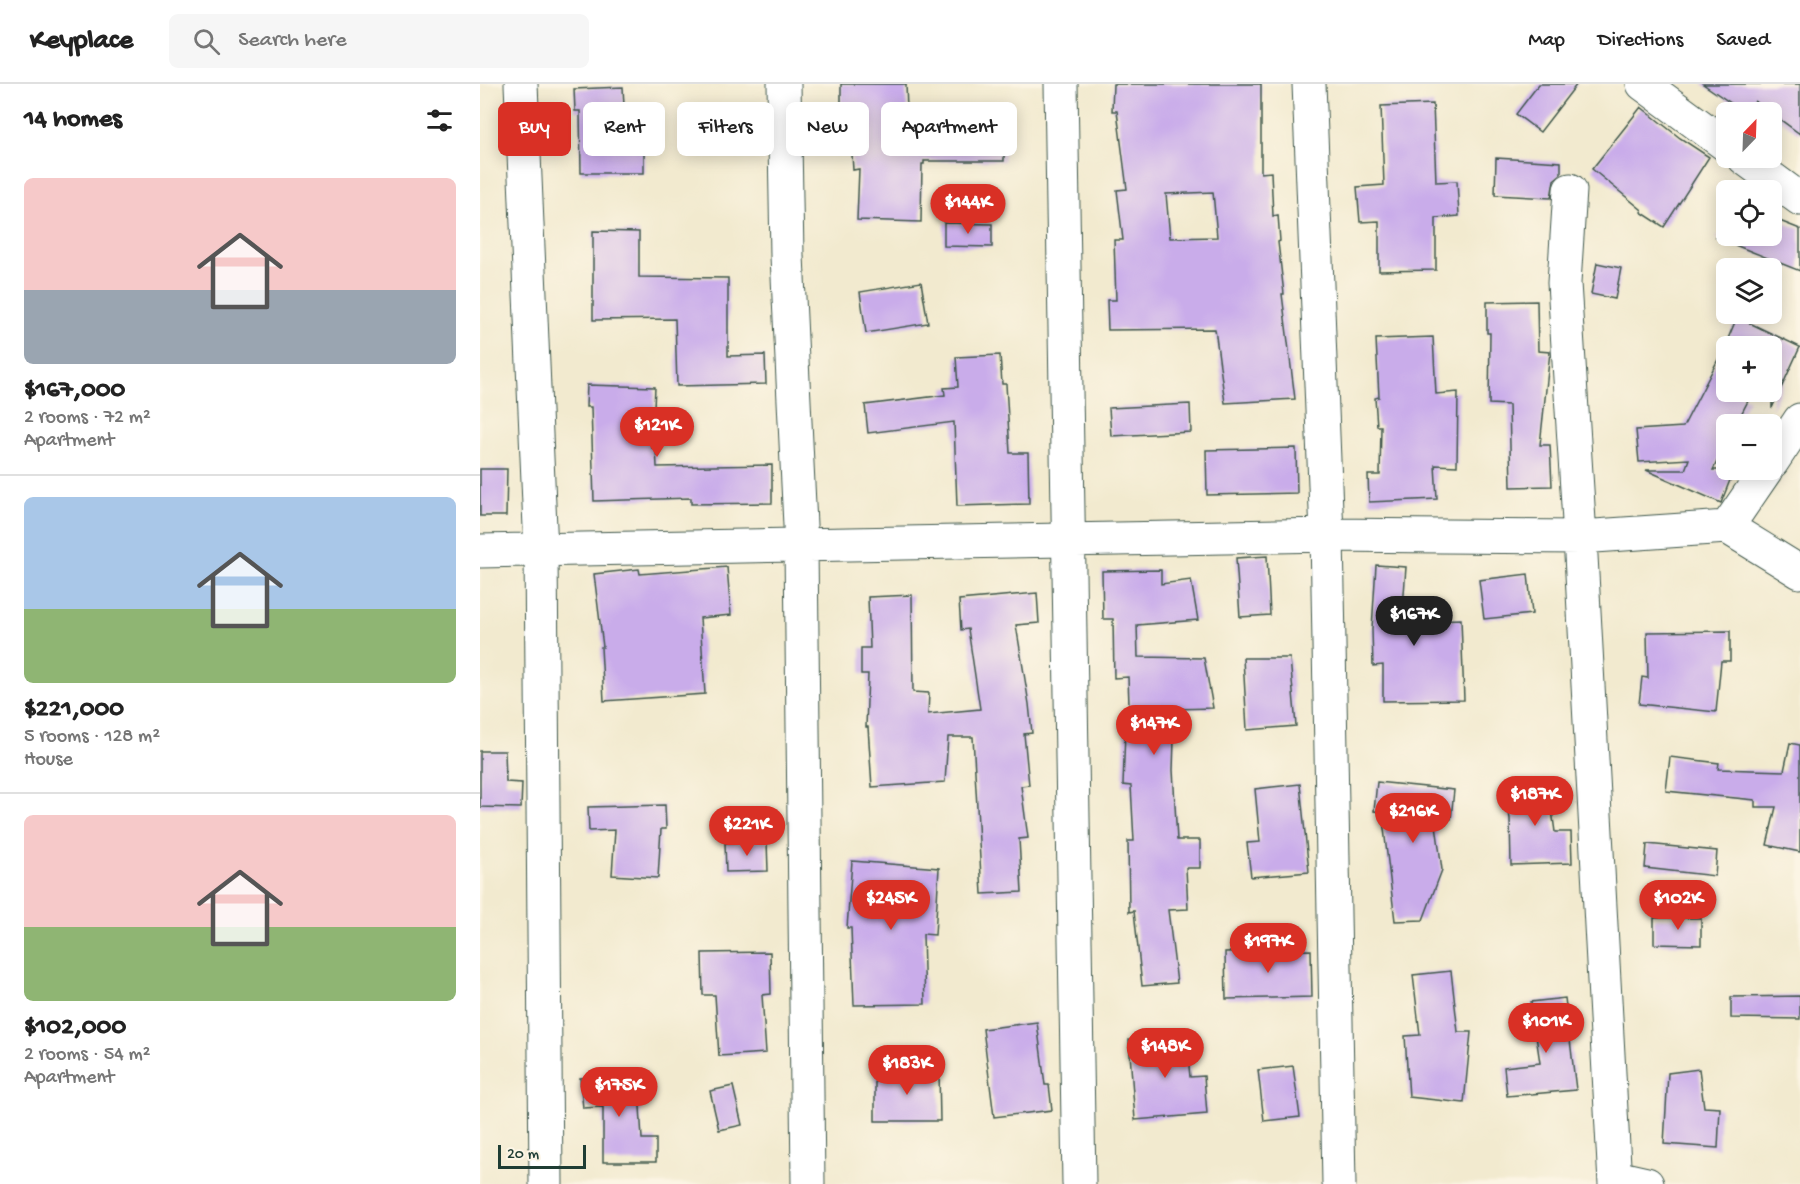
<!DOCTYPE html>
<meta charset="utf-8">
<style>
:root{--surface:#fff;--page:#f6f6f6;--text:#222;--muted:#767676;--line:#e0e0e0;--accent:#d93025}
body{margin:0;font-family:"Gochi Hand",sans-serif;background:var(--page);color:var(--text);height:100vh;display:flex;flex-direction:column;font-size:22px;white-space:nowrap}
*{box-sizing:border-box;margin:0}
p{font-size:20px;color:var(--muted)}
.icon{flex:none;width:33px;height:33px;fill:none;stroke:currentColor;stroke-width:2;stroke-linecap:round;stroke-linejoin:round}
.map{position:relative;flex:1;overflow:hidden}
.panel{display:flex;flex-direction:column;background:var(--surface);width:480px}
.panel>*{flex:none}
.hud{position:absolute;left:18px;top:18px;width:570px;height:54px;display:flex;gap:12px}
.needle{width:39px;rotate:23deg}
.tools{position:absolute;left:1236px;top:18px;display:grid;gap:12px}
.tools a{display:grid;place-items:center;width:66px;height:66px;border-radius:9px;background:var(--surface);box-shadow:0 3px 15px #0003;font-size:30px}
.scale{position:absolute;left:18px;bottom:15px;width:88px;box-sizing:border-box;padding-left:6px;border:3px solid #1f3d34;border-top:0;font-size:16px;line-height:21px;white-space:nowrap;color:#1f3d34;-webkit-text-stroke:4px #fcf5e5;paint-order:stroke}
.price{position:absolute;translate:-50% -51px;padding:0 14px;border-radius:21px;background:var(--accent);color:#fff;font-size:20px;line-height:39px;filter:drop-shadow(0 2px 3px #0008)}
.price::after{content:'';position:absolute;left:50%;top:36px;width:18px;height:14px;margin-left:-9px;background:inherit;clip-path:polygon(0 0,100% 0,50% 100%)}
.price.on{background:#222;color:#fff}
ul{padding:0;list-style:none}
li{display:grid;align-content:center;gap:12px;height:318px;padding:0 24px}
li+li{border-top:2px solid var(--line)}
li span{display:grid;place-items:center;height:186px;border-radius:9px;color:#555}
li>.icon{margin-inline-start:auto}
span .icon{width:108px;height:108px;fill:#fffc;stroke-width:1}
li b{font-size:26px}
h2{display:flex;justify-content:space-between;align-items:center;height:72px;padding:0 24px;font-size:26px}
.tag{padding:0 21px;border-radius:9px;background:var(--surface);box-shadow:0 3px 15px #0003;font-size:21px;line-height:54px}
.tag.on{background:var(--accent);color:#fff}
header{display:flex;align-items:center;gap:36px;box-sizing:border-box;height:84px;padding:0 30px;background:var(--surface);border-bottom:2px solid var(--line)}
header strong{font-size:28px}
nav{display:flex;gap:33px;margin-inline-start:auto;font-size:21px}
.search{width:420px;height:54px;background:var(--page);display:flex;align-items:center;gap:15px;box-sizing:border-box;padding:0 21px;border-radius:9px;color:var(--muted);font-size:22px}
main{display:flex;flex:1;min-height:0}
.map>svg:first-child{display:block}
</style>
<header>
<strong>Keyplace</strong>
<div class="search"><svg class="icon" aria-label="search" viewBox="0 0 24 24"><circle cx="10" cy="10" r="6"/><path d="M15 15l6 6"/></svg>Search here</div>
<nav><a>Map</a><a>Directions</a><a>Saved</a></nav>
</header>
<main>
<section class="panel">
<h2>14 homes<svg class="icon" aria-label="filters" viewBox="0 0 24 24"><path d="M4 7h16M4 17h16"/><circle cx="9" cy="7" r="2"/><circle cx="15" cy="17" r="2"/></svg></h2>
<ul>
<li><span style="background:linear-gradient(#f6c9c9 60%,#9aa5b1 0)"><svg class="icon" aria-label="home" viewBox="0 0 24 24"><path d="M3 11l9-7 9 7M6 9v11h12V9"/></svg></span><div><b>$167,000</b><p>2 rooms · 72 m²</p><p>Apartment</p></div></li>
<li><span style="background:linear-gradient(#a9c7e8 60%,#8fb573 0)"><svg class="icon" aria-label="home" viewBox="0 0 24 24"><path d="M3 11l9-7 9 7M6 9v11h12V9"/></svg></span><div><b>$221,000</b><p>5 rooms · 128 m²</p><p>House</p></div></li>
<li><span style="background:linear-gradient(#f6c9c9 60%,#8fb573 0)"><svg class="icon" aria-label="home" viewBox="0 0 24 24"><path d="M3 11l9-7 9 7M6 9v11h12V9"/></svg></span><div><b>$102,000</b><p>2 rooms · 54 m²</p><p>Apartment</p></div></li>
</ul>
</section>
<div class="map">
<svg width="1320" height="1100" viewBox="0 0 1320 1100">
<rect width="100%" height="100%" fill="#fcf5e5"/>
<filter id="ink" filterUnits="userSpaceOnUse"><feTurbulence type="fractalNoise" baseFrequency=".0167" numOctaves="2"/><feDisplacementMap in="SourceGraphic" scale="12" xChannelSelector="R" yChannelSelector="G"/><feConvolveMatrix kernelMatrix="1 2 1 2 8 2 1 2 1" color-interpolation-filters="sRGB"/></filter>
<filter id="wash" filterUnits="userSpaceOnUse"><feTurbulence type="fractalNoise" baseFrequency=".008" numOctaves="4" result="noise"/><feDisplacementMap in="SourceGraphic" scale="24" xChannelSelector="R" yChannelSelector="G"/><feGaussianBlur stdDeviation="1.35" result="paint"/><feColorMatrix in="noise" values="0 0 0 0 0 0 0 0 0 0 0 0 0 0 0 0 0 1.4 0 .05"/><feComposite in="paint" operator="in"/></filter>
<g filter="url(#wash)">
<rect width="100%" height="100%" fill="#f2eacf"/>
<g id="blocks">
<path fill="#c9acea" fill-rule="evenodd" d="M361,0H426L427,25H429L430,43L524,44V77H444V80H442L441,138L377,136L379,85L373,86L371,55L358,56L355,31L361,30Z
M633,0H781V89L791,88L793,132L798,131L800,157L798,158L804,210H802L815,315L745,319L735,245L628,246L627,216H636L634,156H643L637,106L647,105L637,27H632ZM733,108L737,153L690,154L686,110Z
M1059,0H1097L1060,48L1036,30Z
M1223,0H1320V50L1275,17L1269,28H1264Z
M143,3L146,61H164V89H101L100,27H95L94,5Z
M953,20L956,98L977,97L979,132L956,134V186L899,187V137L880,138L877,103L904,101L901,22Z
M1161,23L1200,54L1229,73L1184,143L1161,128L1162,126L1112,85Z
M1016,74L1081,78V90L1074,96L1071,114L1015,111Z
M1292,134L1320,145V187L1235,153L1292,152Z
M464,139L512,140V163L464,162Z
M113,147L159,148V193L248,194V272L285,271L286,300L197,302L195,235L113,236Z
M1117,179L1141,184L1135,215L1111,210Z
M441,198L448,239L386,249L380,208Z
M1057,217L1058,267L1070,268L1060,361H1070L1072,402L1031,403L1029,321L1009,320L1010,249H1007V218Z
M1257,233L1320,263L1292,324V262H1246V308H1255L1269,315L1256,340H1246V359L1233,386H1254L1241,419L1166,386H1205L1209,375L1159,378L1156,346L1203,343L1245,262Z
M953,253L956,310L978,308L977,382L955,381L957,415L889,418L888,391H900L901,342H897L895,314L899,313L896,255Z
M520,271L522,300H526L530,369H548L549,420L477,422L474,338L388,349L385,321L465,311L464,304L478,303L476,273Z
M107,301L175,303L172,364H176L177,383L292,381V419L211,420V414L114,417L111,323H106Z
M710,320L711,348L631,352L629,324Z
M816,364L817,409L727,411L726,366Z
M0,385H27L26,432H0Z
M787,472L790,531L760,533L756,474Z
M896,481L926,483L922,537L981,535L984,616L903,617V581L893,582L892,545Z
M247,483L251,531L220,534L225,610L124,617L121,563H123L114,490L159,485L160,490Z
M681,486V500L711,496L718,536L657,541L658,573L724,574L733,624L695,625L693,686L697,756H720V784H706L708,825L688,826L697,899L662,902L654,827L649,828L648,757H654L651,702L643,701L645,648H650L648,593L634,594L633,535H623L622,487Z
M1048,490L1052,530L1004,535L999,496Z
M557,509L559,539L536,541L549,620L552,649L544,650L549,701L541,702L548,754L539,755L542,808L502,810L493,653H468L465,698L392,703L388,643H386L388,590H381V564H390L388,513L432,511L433,608L449,609L448,630L500,625L488,545L481,546L479,516Z
M1250,547V577H1241L1236,628L1159,620L1162,593L1168,594L1167,548Z
M763,574H810L816,642L767,646Z
M1310,659L1320,661V768L1287,761L1296,723H1275V716L1186,707L1190,673L1239,679L1238,685L1304,687Z
M0,667H25L26,698L42,699L41,724L0,723Z
M1068,697L1075,748H1091L1092,779L1031,781L1030,735L1025,702Z
M897,698L974,706L971,735L955,733L962,786L943,836L915,837L902,728L894,727Z
M820,700L829,788L771,793L767,759L780,758L775,705Z
M185,721L186,745H181L178,794L132,791L135,746L109,747L108,723Z
M287,757L288,787L246,788L245,759Z
M1167,760L1237,767L1235,792L1165,784Z
M372,777L459,784L455,851L443,850L445,920L374,921L371,844H367Z
M1174,834H1221V861L1174,860Z
M831,866L832,913L746,915L745,868Z
M290,868L291,910L282,911L286,969L239,972L235,911H223L222,869Z
M971,887L978,948H991L984,1019L929,1013L925,952L940,951L933,891Z
M1320,912V935L1251,934V913Z
M1085,914L1096,1006L1027,1012L1024,983L1060,979L1051,918Z
M557,938L565,1001H569L572,1026L514,1033L503,945Z
M706,951L710,993L724,992L727,1030L655,1036L649,956Z
M813,982L820,1033L784,1037L778,986Z
M1219,985L1224,1023L1240,1024L1238,1064L1184,1060L1188,989Z
M395,987H459L460,1037H395Z
M158,990L162,1055H176V1078H123V1023L103,1024L100,994Z
M253,1002L262,1041L239,1046L230,1007Z"/>
</g>
</g>
<g filter="url(#ink)">
<use href="#blocks" fill-opacity="0" stroke="#3f574b" stroke-width="1.5"/>
<g fill="none" stroke-linecap="round" stroke-linejoin="round">
<g stroke="#3f574b" stroke-width="35">
<path id="minor" d="M41,0L61,467L66,1100
M304,0L307,172L321,462L328,1100
M581,0L599,1100
M829,0L847,451L859,1100
M1163,0L1246,61
M1264,74L1320,115
M1090,106L1084,199L1100,453L1135,1100
M1292,378L1320,336
M1247,443L1286,386
M0,467L847,451L1100,453L1247,443L1320,488
M1136,1093L1167,1100"/>
</g>
<use href="#minor" stroke="#fff" stroke-width="33"/>
</g>
</g>
</svg>
<div class="tools">
<a><svg class="needle" viewBox="-14 -14 28 28"><path d="M0-13l5 13h-10z" fill="#e53935"/><path d="M0 13l5-13h-10z" fill="#767676"/></svg></a>
<a><svg class="icon" aria-label="locate" viewBox="0 0 24 24"><circle cx="12" cy="12" r="6"/><path d="M12 2v4M12 18v4M2 12h4M18 12h4"/></svg></a>
<a><svg class="icon" aria-label="layers" viewBox="0 0 24 24"><path d="M12 4l9 5-9 5-9-5zM3 14l9 5 9-5"/></svg></a>
<a>+</a>
<a>−</a>
</div>
<div class="scale">20 m</div>
<b class="price" style="left:488px;top:151px">$144K</b>
<b class="price" style="left:177px;top:374px">$121K</b>
<b class="price on" style="left:934px;top:563px">$167K</b>
<b class="price" style="left:674px;top:672px">$147K</b>
<b class="price" style="left:1055px;top:743px">$187K</b>
<b class="price" style="left:933px;top:760px">$216K</b>
<b class="price" style="left:267px;top:773px">$221K</b>
<b class="price" style="left:411px;top:847px">$245K</b>
<b class="price" style="left:1198px;top:847px">$102K</b>
<b class="price" style="left:788px;top:890px">$197K</b>
<b class="price" style="left:1066px;top:970px">$101K</b>
<b class="price" style="left:685px;top:995px">$148K</b>
<b class="price" style="left:427px;top:1012px">$183K</b>
<b class="price" style="left:139px;top:1034px">$175K</b>
<div class="hud">
<a class="tag on">Buy</a>
<a class="tag">Rent</a>
<a class="tag">Filters</a>
<a class="tag">New</a>
<a class="tag">Apartment</a>
</div>
</div>
</main>
